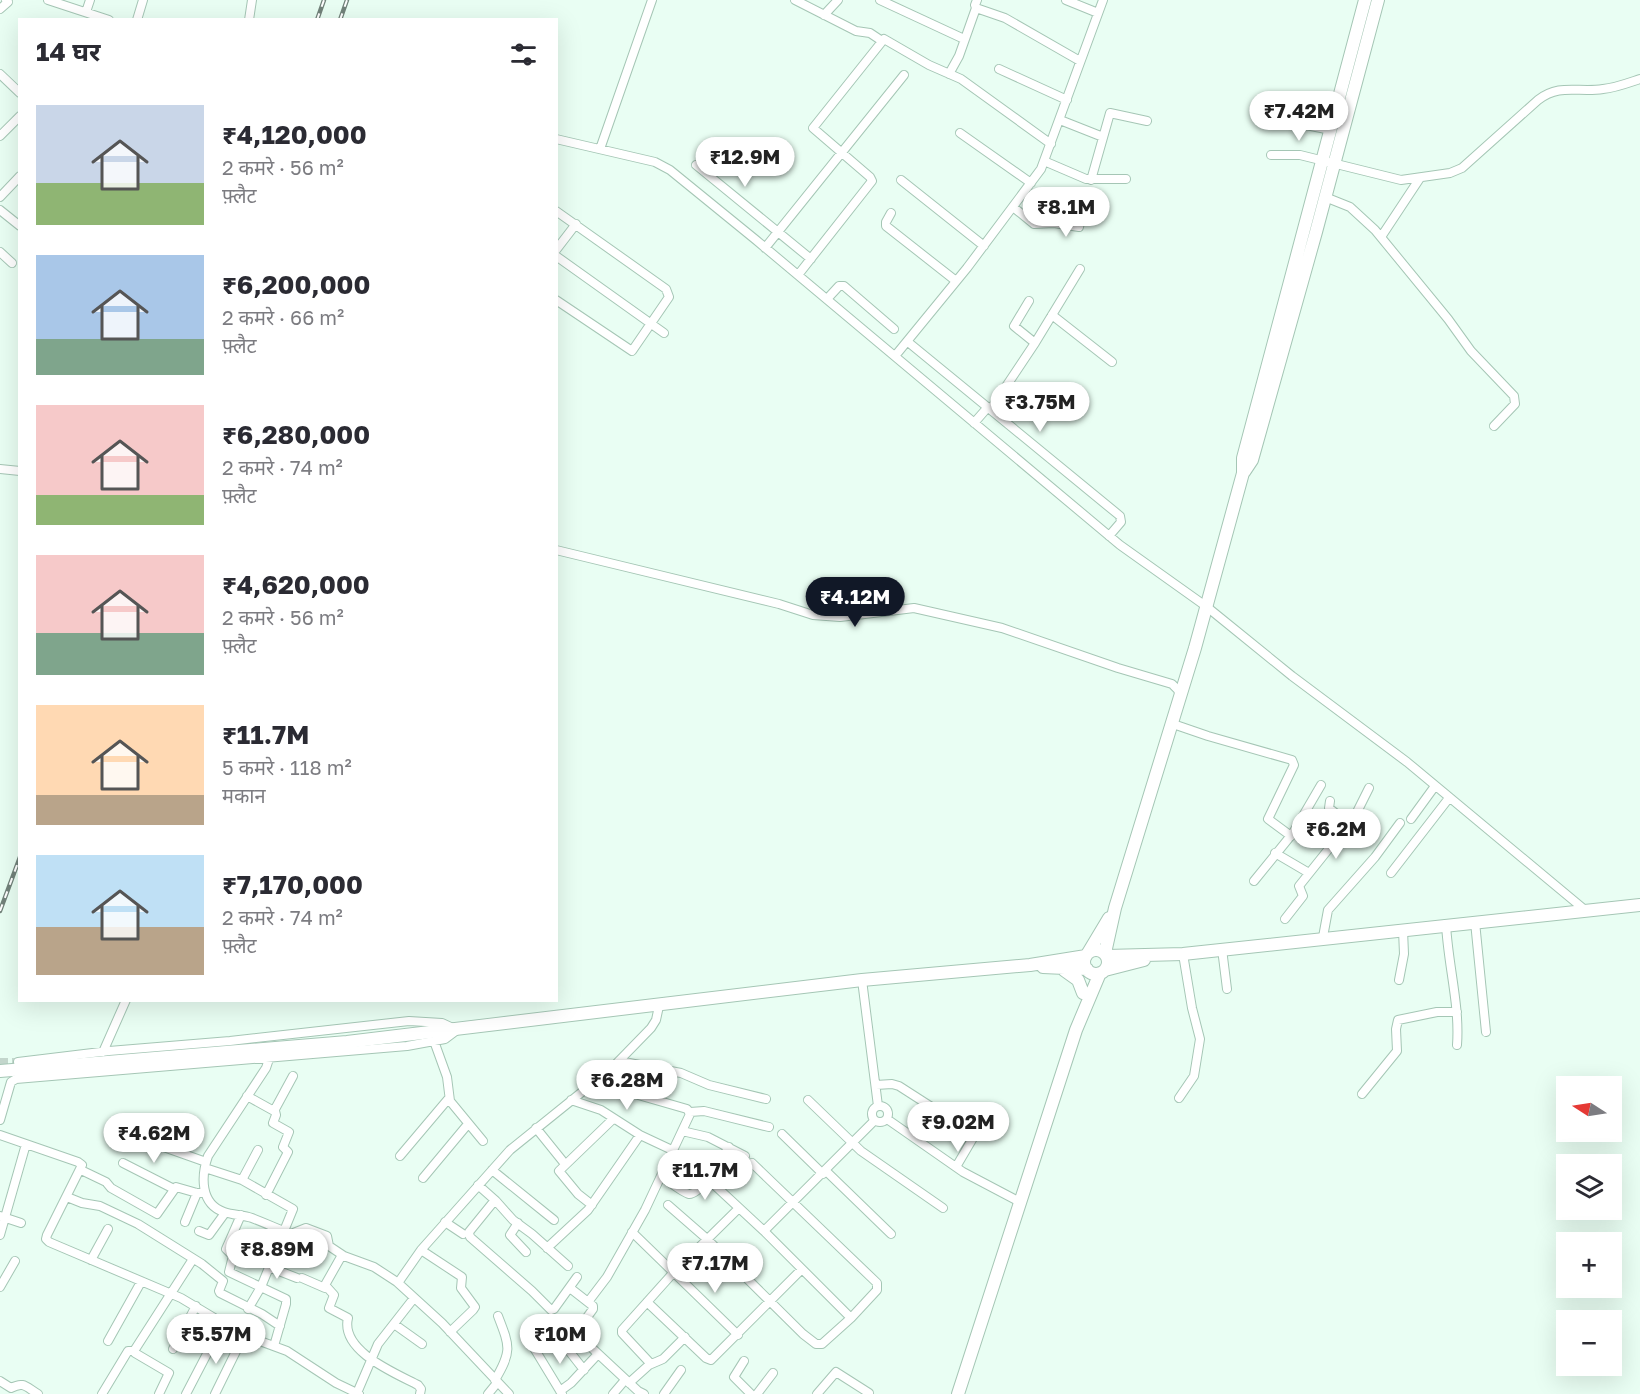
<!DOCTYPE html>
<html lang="hi">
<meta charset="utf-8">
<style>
:root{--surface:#fff;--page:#f2f2f3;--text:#2b2b33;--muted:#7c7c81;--accent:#111827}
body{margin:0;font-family:"Golos Text","Noto Sans Devanagari",sans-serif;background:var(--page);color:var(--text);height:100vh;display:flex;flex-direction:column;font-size:22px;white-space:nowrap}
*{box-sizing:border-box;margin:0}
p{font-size:20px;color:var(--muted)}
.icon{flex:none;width:33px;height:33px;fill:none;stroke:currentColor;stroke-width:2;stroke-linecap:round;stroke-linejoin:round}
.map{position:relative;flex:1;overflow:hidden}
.sheet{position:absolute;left:18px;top:18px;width:540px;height:984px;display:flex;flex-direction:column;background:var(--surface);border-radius:0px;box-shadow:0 6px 24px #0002}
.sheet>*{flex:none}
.needle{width:39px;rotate:282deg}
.controls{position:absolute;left:1556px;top:1076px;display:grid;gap:12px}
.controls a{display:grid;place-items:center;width:66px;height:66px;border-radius:0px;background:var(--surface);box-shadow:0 6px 24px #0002;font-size:30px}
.price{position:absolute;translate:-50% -51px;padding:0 14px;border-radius:21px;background:#fff;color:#222;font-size:20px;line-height:39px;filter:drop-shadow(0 2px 3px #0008)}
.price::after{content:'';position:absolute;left:50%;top:36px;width:18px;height:14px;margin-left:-9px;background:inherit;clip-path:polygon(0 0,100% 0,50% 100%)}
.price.current{background:var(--accent);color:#fff}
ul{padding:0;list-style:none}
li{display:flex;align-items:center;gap:18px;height:150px;padding:0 18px}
li span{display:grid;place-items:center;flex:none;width:168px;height:120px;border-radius:0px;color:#555}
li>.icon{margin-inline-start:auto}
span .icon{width:72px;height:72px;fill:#fffc;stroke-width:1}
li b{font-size:26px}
h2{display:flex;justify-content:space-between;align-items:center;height:72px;padding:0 18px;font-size:26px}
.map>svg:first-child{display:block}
</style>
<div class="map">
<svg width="1640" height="1394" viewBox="0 0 1640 1394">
<rect width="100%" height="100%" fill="#e9fef3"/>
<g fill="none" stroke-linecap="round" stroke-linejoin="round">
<path stroke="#c3d6cc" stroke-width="8" stroke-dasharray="8 4" stroke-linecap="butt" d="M0,1062H18"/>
<g stroke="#a5c6b5" stroke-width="10">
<path id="minor" d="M48,0L109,20
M795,0L856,31L870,33L882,41
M880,0L964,39
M977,0L975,5L976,8L1005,18L1080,61
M1066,0L1098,13
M0,9L8,2L6,0
M86,12L90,0
M824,15L838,0
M137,20L143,0
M249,20L252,0
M999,69L1067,100
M0,74L20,93
M949,74L959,56L976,8
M1256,115L1331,130
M1060,120L1103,137
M960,133L1031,183
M0,136L20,116
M556,139L655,162L670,170L756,240L1120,545L1207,607L1292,676L1407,762L1585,910
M600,149L652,0
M1271,155H1300L1401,180L1450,173L1462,168L1538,100C1560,83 1578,93 1603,89C1615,88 1628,83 1640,79
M1044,161L1086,179H1126
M696,165L811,259
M901,180L984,246
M1091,180L1110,113L1147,121
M0,197L20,176
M1325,197L1350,207L1375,230L1448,319L1471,351L1514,396L1515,404L1494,426
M1013,207L1034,224L1054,223L1079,227L1087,192
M0,210L20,226
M556,211L666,289L669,297L632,351L556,300
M891,213L886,222V226L956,281
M1381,237L1420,178
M765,248L904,75
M556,250L576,224
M0,252L12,263
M556,256L664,333
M798,275L872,181L870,177L813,128L884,39L929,65L961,79L1051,144
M827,299L839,286H844L894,329
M1029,301L1014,326L1035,343
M1052,315L1112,362
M908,342L1120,516L1121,522L1109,536
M895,356L967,268L1041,169L1103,0
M991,409L1035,343L1080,269
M974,423L988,407
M0,469L20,471
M556,550L779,604L813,615L840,617L914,608L1002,628L1118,668L1172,684L1178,690L1180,696
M1173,724L1208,736L1292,760L1294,765L1268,819L1291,836
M1330,801L1329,808L1349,824
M1411,819L1435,786
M1275,853L1309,873
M1391,873L1449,798
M1254,881L1293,833L1321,785
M1285,919L1303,896L1299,886L1355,816L1369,788
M1475,922L1486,1032
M1446,924C1448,965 1460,1005 1457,1045
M1323,937L1328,910L1375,857L1400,823
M1222,949L1227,989
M862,980L878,1106
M1399,980L1404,954L1403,930
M434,1041L447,1077L450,1101L483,1141
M103,1052L126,1000
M269,1059L266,1068L208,1156C201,1176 200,1204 224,1212C233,1215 243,1215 252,1218C265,1223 278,1229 291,1234L306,1228L327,1236L329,1246L344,1256L374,1267L397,1282L442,1323L509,1394
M619,1061L681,1073L709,1085L766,1099
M18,1062L109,1051L230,1041L409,1021L442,1023L455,1029
M876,1085L892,1084L899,1086L972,1133L973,1138L956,1167
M1362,1094L1397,1051L1396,1029L1398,1020L1437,1012H1457
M247,1096L274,1111L293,1076
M1179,1098L1194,1076L1200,1039L1192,1008L1183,954
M571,1100L601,1110L640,1135L672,1150
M808,1100L861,1151L943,1208
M872 1114a8 8 0 1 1 16 0a8 8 0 1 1-16 0Z
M690,1112L704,1111L769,1127
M887,1119L963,1172L1020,1202
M0,1120L11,1082L16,1079L407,1046L445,1039L457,1030
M536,1128L565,1164
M682,1131L708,1137L745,1156
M782,1134L823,1174
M0,1135L78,1162L82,1165L47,1235L46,1239L49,1242L181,1298L241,1334L287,1351L336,1383L359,1394
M158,1145L206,1162
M400,1156L449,1098
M123,1163L174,1189
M205,1168L242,1180L293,1209L261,1287L248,1309
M81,1170L106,1182L111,1188L157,1214L176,1187L197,1193H205
M492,1170L554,1220
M826,1171L891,1234
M661,1176C667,1180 683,1193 689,1194C701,1195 723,1156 729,1147
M423,1178L468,1124
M708,1179L764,1231L851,1318
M242,1180L258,1150
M478,1185L496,1201L513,1220L532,1234L568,1266
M266,1195L288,1152L283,1147L289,1132L273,1123L276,1115L275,1111
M67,1197L82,1203L100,1206L138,1224L202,1264L223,1281L219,1291L220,1293L262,1314L280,1326
M495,1200L469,1232L470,1237L532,1291L551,1310L554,1309L577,1277
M592,1205L578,1194L559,1171L613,1119
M668,1205L707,1239L803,1334L816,1344H822L851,1318L877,1290V1283L752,1163
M241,1215L226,1249L233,1256L229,1272L286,1299V1304L274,1346
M0,1216L21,1223
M185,1222L197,1193
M445,1222L463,1234
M518,1223L510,1235L526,1252
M199,1231L209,1235L225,1213
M764,1231L874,1121
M632,1232L738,1335
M0,1235L26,1144
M547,1248L588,1210L640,1135
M421,1250L462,1277L461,1288L475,1307L473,1310L450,1332
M342,1255L325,1285L334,1295L329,1308L348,1318C340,1351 395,1373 418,1385L421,1389L420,1394
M91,1260L108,1229
M269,1267L297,1278
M302,1278L325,1288
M398,1283L421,1250L510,1150L613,1067L651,1028L656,1020L659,1006
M0,1287L15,1261
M570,1288L593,1306V1309L578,1330L579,1336L638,1391L644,1394
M588,1302L607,1277L645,1210L690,1114L687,1109L593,1082
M647,1302L706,1358L711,1360L802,1269
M394,1324L422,1344
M577,1332L566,1347L584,1370
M548,1333L534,1348L562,1394
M108,1341L141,1282
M173,1349L196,1306
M744,1361L734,1377L751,1394
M651,1364L622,1333V1330L674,1272L739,1208
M495,1380C512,1351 510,1347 498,1316
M0,1381L11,1388C24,1381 26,1387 38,1394
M629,1383L649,1365L663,1359L685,1337
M560,1391L571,1383L598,1354
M357,1393L378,1344L414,1298
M102,1394L128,1351H134
M159,1394L169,1373L135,1353L134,1351L193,1259
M186,1394L223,1323
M215,1394L244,1335
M488,1394L497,1383
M613,1394L625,1380
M664,1394L681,1370
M757,1394L773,1373
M817,1394L836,1372L869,1393"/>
</g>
<g stroke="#a5c6b5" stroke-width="14">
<path id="highway" d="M1244,472L1252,460L1316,232L1378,0
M1084 962a12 12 0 1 1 24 0a12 12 0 1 1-24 0Z
M1088,953L1109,918
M1105,953L1115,908L1195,648L1243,473V458L1365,0
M1107,956L1183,954L1640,905
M1043,967L1087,969
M1064,970L1078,980L1083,993
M1105,970L1144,960
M0,1071L347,1042L862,980L1030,965L1086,956
M958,1394L1076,1030L1100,973"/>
</g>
<use href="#minor" stroke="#fff" stroke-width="8"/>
<use href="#highway" stroke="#fff" stroke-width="12"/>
<g stroke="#72827a" stroke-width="4.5">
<path id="rail" d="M317,20L324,0
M340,20L347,0
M0,911L20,857"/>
</g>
<use href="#rail" stroke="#fff" stroke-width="2" stroke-dasharray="7" stroke-linecap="butt"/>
</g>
</svg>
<div class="controls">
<a><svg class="needle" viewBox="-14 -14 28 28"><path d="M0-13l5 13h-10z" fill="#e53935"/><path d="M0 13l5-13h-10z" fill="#7c7c81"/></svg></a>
<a><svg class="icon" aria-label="layers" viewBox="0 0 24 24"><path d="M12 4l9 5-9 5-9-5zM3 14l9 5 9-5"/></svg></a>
<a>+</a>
<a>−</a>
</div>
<b class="price" style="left:1299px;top:142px">₹7.42M</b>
<b class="price" style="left:745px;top:188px">₹12.9M</b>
<b class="price" style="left:1066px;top:238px">₹8.1M</b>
<b class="price" style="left:1040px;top:433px">₹3.75M</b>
<b class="price current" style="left:855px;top:628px">₹4.12M</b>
<b class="price" style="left:1336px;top:860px">₹6.2M</b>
<b class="price" style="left:627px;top:1111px">₹6.28M</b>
<b class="price" style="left:958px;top:1153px">₹9.02M</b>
<b class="price" style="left:154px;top:1164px">₹4.62M</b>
<b class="price" style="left:705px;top:1201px">₹11.7M</b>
<b class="price" style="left:277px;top:1280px">₹8.89M</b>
<b class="price" style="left:715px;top:1294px">₹7.17M</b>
<b class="price" style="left:216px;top:1365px">₹5.57M</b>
<b class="price" style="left:560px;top:1365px">₹10M</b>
<section class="sheet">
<h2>14 घर<svg class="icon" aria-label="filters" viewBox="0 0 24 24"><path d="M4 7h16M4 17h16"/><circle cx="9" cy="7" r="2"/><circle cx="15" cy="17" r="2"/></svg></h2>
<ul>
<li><span style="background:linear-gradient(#c9d6e8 65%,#8fb573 0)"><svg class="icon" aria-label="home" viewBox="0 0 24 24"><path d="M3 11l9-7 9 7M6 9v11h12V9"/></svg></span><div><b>₹4,120,000</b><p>2 कमरे · 56 m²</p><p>फ़्लैट</p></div></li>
<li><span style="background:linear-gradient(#a9c7e8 70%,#7fa58c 0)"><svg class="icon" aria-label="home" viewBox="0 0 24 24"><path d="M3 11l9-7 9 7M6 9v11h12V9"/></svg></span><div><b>₹6,200,000</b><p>2 कमरे · 66 m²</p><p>फ़्लैट</p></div></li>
<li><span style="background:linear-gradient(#f6c9c9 75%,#8fb573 0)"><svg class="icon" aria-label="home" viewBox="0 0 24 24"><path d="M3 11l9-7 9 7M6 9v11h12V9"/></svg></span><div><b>₹6,280,000</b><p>2 कमरे · 74 m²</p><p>फ़्लैट</p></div></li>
<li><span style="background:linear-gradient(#f6c9c9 65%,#7fa58c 0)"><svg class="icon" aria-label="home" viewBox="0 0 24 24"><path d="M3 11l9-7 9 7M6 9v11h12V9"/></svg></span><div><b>₹4,620,000</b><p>2 कमरे · 56 m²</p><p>फ़्लैट</p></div></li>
<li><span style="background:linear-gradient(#ffd9b3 75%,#b9a48a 0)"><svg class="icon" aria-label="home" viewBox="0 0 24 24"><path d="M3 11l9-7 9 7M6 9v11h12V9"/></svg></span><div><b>₹11.7M</b><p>5 कमरे · 118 m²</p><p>मकान</p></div></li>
<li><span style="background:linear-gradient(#bfe0f5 60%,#b9a48a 0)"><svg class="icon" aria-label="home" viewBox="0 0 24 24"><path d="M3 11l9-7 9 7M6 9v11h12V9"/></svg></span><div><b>₹7,170,000</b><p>2 कमरे · 74 m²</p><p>फ़्लैट</p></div></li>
</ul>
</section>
</div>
